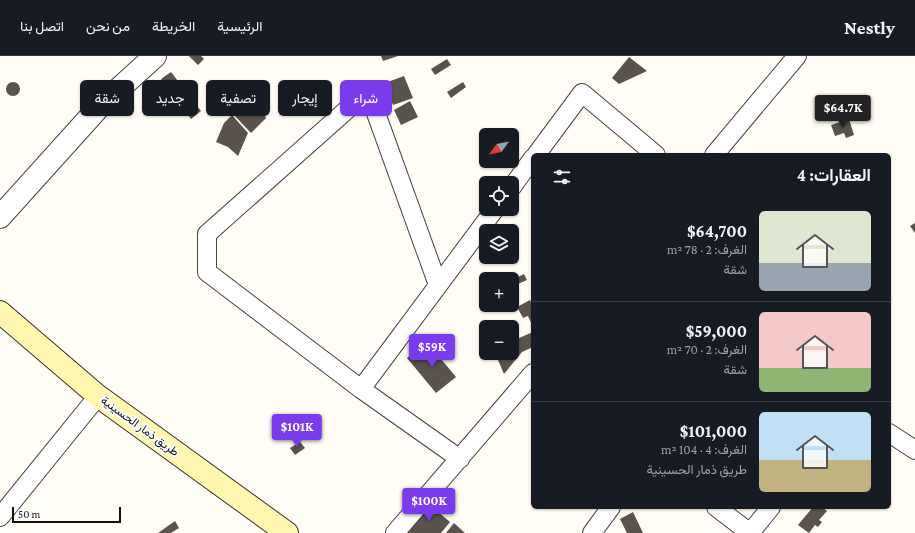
<!DOCTYPE html>
<html lang="ar">
<meta charset="utf-8">
<style>
:root{--surface:#171b24;--page:#242831;--text:#f1f3f6;--muted:#9ea1a6;--line:#363941;--accent:#7c3aed}
body{margin:0;font-family:"Crimson Pro",Vazirmatn,serif;background:var(--page);color:var(--text);direction:rtl;height:100vh;display:flex;flex-direction:column;font-size:15px;white-space:nowrap}
*{box-sizing:border-box;margin:0}
p{font-size:13px;color:var(--muted)}
.icon{flex:none;width:22px;height:22px;fill:none;stroke:currentColor;stroke-width:2;stroke-linecap:round;stroke-linejoin:round}
.map{position:relative;flex:1;overflow:hidden;direction:ltr}
.sheet{position:absolute;left:531px;top:97px;width:360px;height:356px;display:flex;flex-direction:column;background:var(--surface);border-radius:6px;box-shadow:0 1px 3px #0004;direction:rtl}
.sheet>*{flex:none}
.top-card{position:absolute;left:12px;top:24px;width:380px;height:36px;direction:rtl;display:flex;gap:8px}
.needle{width:26px;rotate:237deg}
.buttons{position:absolute;left:479px;top:72px;display:grid;gap:8px}
.buttons a{display:grid;place-items:center;width:40px;height:40px;border-radius:6px;background:var(--surface);box-shadow:0 1px 3px #0004;font-size:20px}
.scale{position:absolute;left:12px;bottom:10px;width:109px;box-sizing:border-box;padding-left:4px;border:2px solid #111;border-top:0;font-size:11px;line-height:14px;white-space:nowrap;color:#111;-webkit-text-stroke:3px #fff;paint-order:stroke}
.price{position:absolute;translate:-50% -34px;padding:0 9px;border-radius:4px;background:var(--accent);color:#fff;font-size:13px;line-height:26px;filter:drop-shadow(0 1px 2px #0008)}
.price::after{content:'';position:absolute;left:50%;top:24px;width:12px;height:9px;margin-left:-6px;background:inherit;clip-path:polygon(0 0,100% 0,50% 100%)}
.price.on{background:#222;color:#fff}
ul{padding:0;list-style:none}
li{display:flex;align-items:center;gap:12px;height:100px;padding:0 20px}
li+li{border-top:1px solid var(--line)}
li span{display:grid;place-items:center;flex:none;width:112px;height:80px;border-radius:6px;color:#555}
li>.icon{margin-inline-start:auto}
span .icon{width:48px;height:48px;fill:#fffc;stroke-width:1}
li b{font-size:17px}
h2{display:flex;justify-content:space-between;align-items:center;height:48px;padding:0 20px;font-size:17px}
.tag{padding:0 14px;border-radius:6px;background:var(--surface);box-shadow:0 1px 3px #0004;font-size:14px;line-height:36px}
.tag.on{background:var(--accent);color:#fff}
header{display:flex;align-items:center;gap:24px;box-sizing:border-box;height:56px;padding:0 20px;background:var(--surface);border-bottom:1px solid var(--line)}
header strong{font-size:19px}
nav{display:flex;gap:22px;margin-inline-start:auto;font-size:14px}
.map>svg:first-child{display:block}
</style>
<header>
<strong>Nestly</strong>
<nav><a>الرئيسية</a><a>الخريطة</a><a>من نحن</a><a>اتصل بنا</a></nav>
</header>
<div class="map">
<svg width="915" height="477" viewBox="0 0 915 477">
<rect width="100%" height="100%" fill="#fffdf5"/>
<path fill="#5a524d" d="M189,0H201L204,3L198,9Z
M381,0H398L383,5Z
M629,1L647,15L619,28L612,22Z
M447,3L451,9L435,19L431,13Z
M171,16L201,55L191,63L161,23Z
M404,20L413,42L393,49L385,27Z
M463,26L466,31L451,42L447,36Z
M6 33a7 7 0 1 1 14 0a7 7 0 1 1-14 0Z
M255,38L266,62L251,77L233,58Z
M410,45L418,61L401,69L394,54Z
M232,59L248,77L238,100L228,91L216,86L224,67Z
M849,63L854,79L846,82L844,77L835,80L831,69Z
M486,86V95L483,97L479,90Z
M915,167V177L910,170Z
M524,218L527,224L518,228L516,222Z
M530,244L533,250V271L528,260L523,262L517,251Z
M533,276V291L522,296L504,318L495,297H512V285Z
M427,286L456,321L436,337L407,302Z
M300,386L305,392L295,399L290,392Z
M429,448L450,466L441,477H405Z
M813,451H822L827,455L819,464L822,466L818,471L815,469L809,477L798,469Z
M633,456L643,477H627L620,463Z
M175,465L179,472L171,477H158Z
M454,467L465,477H446Z"/>
<g fill="none" stroke-linecap="round" stroke-linejoin="round">
<g stroke="#444" stroke-width="20">
<path id="minor" d="M536,99L582,37L656,99
M714,99L797,0
M512,131L533,102
M361,333L207,216V178L368,35L438,229
M889,377L915,394
M460,403L361,333L495,153
M716,451L750,477
M0,461L98,340
M395,477L533,317
M592,477L611,451
M750,477L771,451"/>
</g>
<g stroke="#444" stroke-width="24">
<path id="tertiary" d="M0,161L100,50L155,0"/>
</g>
<g stroke="#333" stroke-width="24">
<path id="secondary" d="M0,256L98,340L287,477"/>
</g>
<use href="#minor" stroke="#fff" stroke-width="18"/>
<use href="#tertiary" stroke="#fff" stroke-width="22"/>
<use href="#secondary" stroke="#fff6b0" stroke-width="22"/>
</g>
<g text-anchor="middle" stroke-width="4" stroke-linejoin="round" paint-order="stroke">
<g font-size="12" fill="#111" stroke="#fff">
<text transform="translate(140 370) rotate(36)" y="4">طريق ذمار الحسينية</text>
</g>
</g>
</svg>
<div class="buttons">
<a><svg class="needle" viewBox="-14 -14 28 28"><path d="M0-13l5 13h-10z" fill="#e53935"/><path d="M0 13l5-13h-10z" fill="#9ea1a6"/></svg></a>
<a><svg class="icon" aria-label="locate" viewBox="0 0 24 24"><circle cx="12" cy="12" r="6"/><path d="M12 2v4M12 18v4M2 12h4M18 12h4"/></svg></a>
<a><svg class="icon" aria-label="layers" viewBox="0 0 24 24"><path d="M12 4l9 5-9 5-9-5zM3 14l9 5 9-5"/></svg></a>
<a>+</a>
<a>−</a>
</div>
<div class="scale">50 m</div>
<b class="price on" style="left:843px;top:73px">$64.7K</b>
<b class="price" style="left:432px;top:312px">$59K</b>
<b class="price" style="left:297px;top:392px">$101K</b>
<b class="price" style="left:429px;top:466px">$100K</b>
<div class="top-card">
<a class="tag on">شراء</a>
<a class="tag">إيجار</a>
<a class="tag">تصفية</a>
<a class="tag">جديد</a>
<a class="tag">شقة</a>
</div>
<section class="sheet">
<h2>العقارات: 4<svg class="icon" aria-label="filters" viewBox="0 0 24 24"><path d="M4 7h16M4 17h16"/><circle cx="9" cy="7" r="2"/><circle cx="15" cy="17" r="2"/></svg></h2>
<ul>
<li><span style="background:linear-gradient(#dfe7d0 65%,#9aa5b1 0)"><svg class="icon" aria-label="home" viewBox="0 0 24 24"><path d="M3 11l9-7 9 7M6 9v11h12V9"/></svg></span><div><b>$64,700</b><p>الغرف: 2 · 78 m²</p><p>شقة</p></div></li>
<li><span style="background:linear-gradient(#f6c9c9 70%,#8fb573 0)"><svg class="icon" aria-label="home" viewBox="0 0 24 24"><path d="M3 11l9-7 9 7M6 9v11h12V9"/></svg></span><div><b>$59,000</b><p>الغرف: 2 · 70 m²</p><p>شقة</p></div></li>
<li><span style="background:linear-gradient(#bfe0f5 60%,#c2b280 0)"><svg class="icon" aria-label="home" viewBox="0 0 24 24"><path d="M3 11l9-7 9 7M6 9v11h12V9"/></svg></span><div><b>$101,000</b><p>الغرف: 4 · 104 m²</p><p>طريق ذمار الحسينية</p></div></li>
</ul>
</section>
</div>
